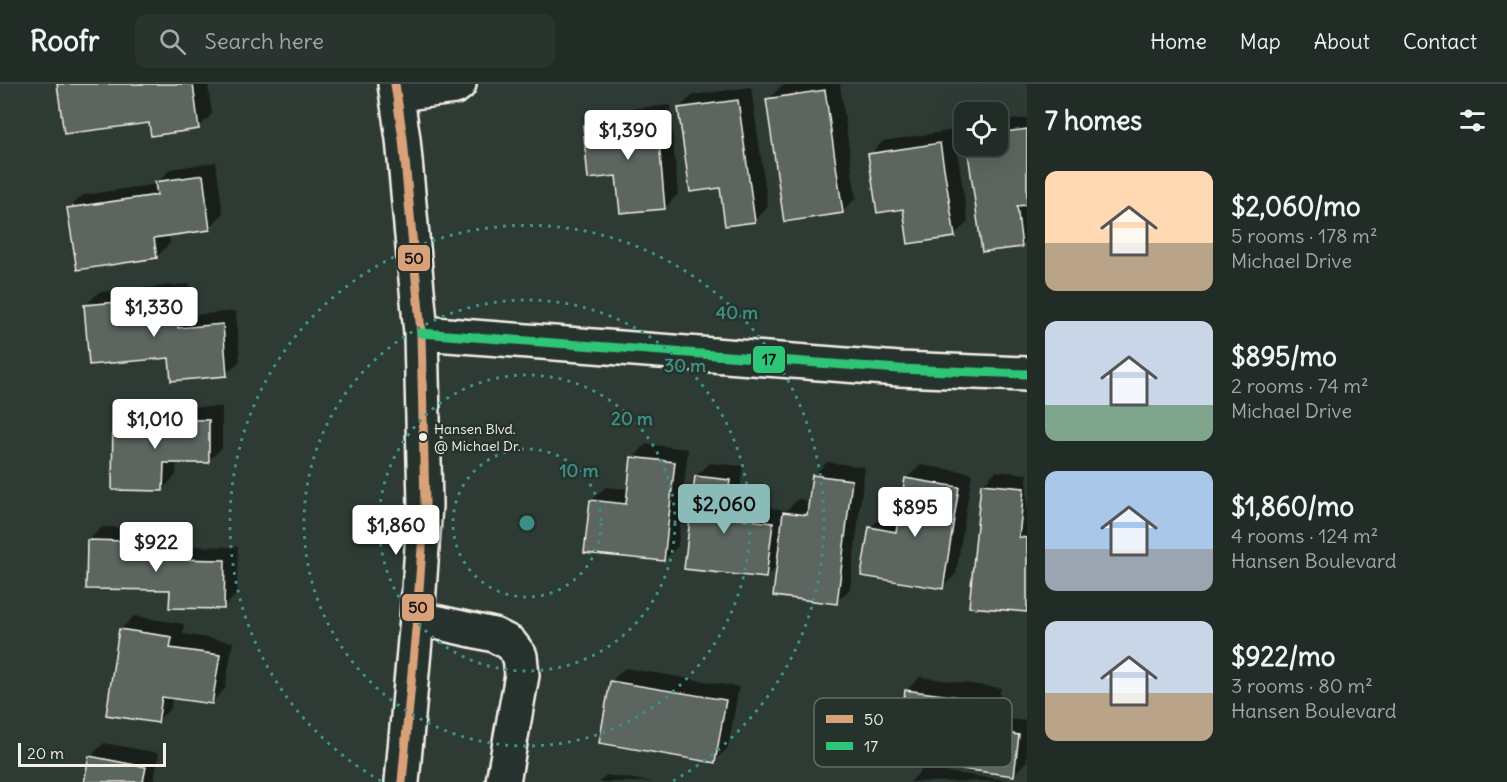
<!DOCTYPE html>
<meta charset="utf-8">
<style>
:root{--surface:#222c27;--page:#2a342f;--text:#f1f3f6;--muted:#a2a7a7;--line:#3f4844;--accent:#8bbbb9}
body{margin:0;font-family:Delius,sans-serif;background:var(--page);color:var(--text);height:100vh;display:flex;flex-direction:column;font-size:22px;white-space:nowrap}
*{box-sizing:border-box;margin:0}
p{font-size:20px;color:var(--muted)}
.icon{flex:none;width:33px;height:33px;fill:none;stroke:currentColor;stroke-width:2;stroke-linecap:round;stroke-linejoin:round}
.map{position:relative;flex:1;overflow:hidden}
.details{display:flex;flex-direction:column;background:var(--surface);width:480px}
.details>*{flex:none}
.fabs{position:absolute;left:954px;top:18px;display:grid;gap:12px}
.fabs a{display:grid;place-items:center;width:54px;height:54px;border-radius:12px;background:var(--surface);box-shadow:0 6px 24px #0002,0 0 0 2px var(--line);font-size:30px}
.scale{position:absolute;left:18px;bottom:15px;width:148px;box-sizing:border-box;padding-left:6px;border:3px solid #f4f1e8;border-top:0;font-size:16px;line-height:21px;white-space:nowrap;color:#f4f1e8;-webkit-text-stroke:4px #26332d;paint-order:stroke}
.price{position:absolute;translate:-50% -51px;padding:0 14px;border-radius:6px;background:#fff;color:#222;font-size:20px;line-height:39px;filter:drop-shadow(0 2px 3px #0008)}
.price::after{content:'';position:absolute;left:50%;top:36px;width:18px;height:14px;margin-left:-9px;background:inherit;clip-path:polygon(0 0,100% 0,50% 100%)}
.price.on{background:var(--accent);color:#111}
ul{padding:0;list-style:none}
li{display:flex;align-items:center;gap:18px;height:150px;padding:0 18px}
li span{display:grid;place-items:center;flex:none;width:168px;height:120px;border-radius:12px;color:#555}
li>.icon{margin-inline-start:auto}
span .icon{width:72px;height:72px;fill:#fffc;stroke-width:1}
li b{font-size:26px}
h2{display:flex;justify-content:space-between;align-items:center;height:72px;padding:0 18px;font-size:26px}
header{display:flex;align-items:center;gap:36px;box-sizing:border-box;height:84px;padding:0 30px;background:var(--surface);border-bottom:2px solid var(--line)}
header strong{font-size:28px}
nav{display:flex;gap:33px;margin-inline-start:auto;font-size:21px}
.search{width:420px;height:54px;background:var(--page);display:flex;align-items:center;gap:15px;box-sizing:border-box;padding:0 21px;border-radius:12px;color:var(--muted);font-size:22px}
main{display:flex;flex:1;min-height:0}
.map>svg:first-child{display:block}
</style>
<header>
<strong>Roofr</strong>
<div class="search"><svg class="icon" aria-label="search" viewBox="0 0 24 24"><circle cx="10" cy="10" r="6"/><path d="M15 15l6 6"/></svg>Search here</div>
<nav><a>Home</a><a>Map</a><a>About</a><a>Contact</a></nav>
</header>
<main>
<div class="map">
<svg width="1027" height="698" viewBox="0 0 1027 698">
<rect width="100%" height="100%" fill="#2e3b34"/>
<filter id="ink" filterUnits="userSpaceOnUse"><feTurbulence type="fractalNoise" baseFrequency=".0167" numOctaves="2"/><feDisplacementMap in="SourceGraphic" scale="12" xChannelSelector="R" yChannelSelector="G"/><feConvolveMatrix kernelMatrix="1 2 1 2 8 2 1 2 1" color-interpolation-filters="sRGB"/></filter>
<g filter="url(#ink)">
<path fill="#0007" d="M58,0H208L212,30L198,44L150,37Z
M794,0H840L856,114L842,128L768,16L781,2Z
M751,3L768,123L755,136L721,102L679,24L693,11Z
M670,21L678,110L665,124L618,90L585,42L599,28Z
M1027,34V156L1022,161L983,167L969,62H998V38Z
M954,46L968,138L954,151L904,123L870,71L883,57Z
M216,78L223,130L209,144L169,150L170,159L157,173L69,124L83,111L157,100L170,85Z
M189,200L192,231L236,227L240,277L226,290L170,273L85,222L99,208Z
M128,322L222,323V364L208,377H177L176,391L163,405L114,336Z
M646,360L688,365L678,462L664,476L592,416L605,403L629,405L633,374Z
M827,378L865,383L850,505L836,518L779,480L766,493L696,392L710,379L743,382L738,419L787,426L798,415L810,417L813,392Z
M920,381L972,389L956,490L942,504L870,444L884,430L900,433L906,395Z
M996,387L1027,390V527L982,401Z
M102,443L183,445L182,462L238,463L237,510L223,524L171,505L88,457Z
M134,532L184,540L183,550L233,558L225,605L211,619L172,613L171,624L157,637L120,546Z
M625,584L739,603L728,664L714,677L611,597Z
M920,593L1001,604L996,633L1027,637V677L1014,690L906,607Z
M104,659L159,669L154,698H86L90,673Z
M923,685L1015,697L910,698Z
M606,691L654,698H599Z"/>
<path fill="#5c655e" stroke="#f4f1e8" stroke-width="1.5" d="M57,0H193L199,45L151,52L149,39L64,50Z
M825,6L843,129L784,138L766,15Z
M738,16L755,138L725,142L720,104L690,108L678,24Z
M657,34L665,125L620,129L616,92L588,95L583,41Z
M1027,45V121L1017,122L1022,163L982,168L967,62H998V49Z
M940,59L955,153L908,160L903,125L877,129L868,70Z
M203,91L210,146L154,154L157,174L77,186L67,124L157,111L155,98Z
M176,213L178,244L223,240L227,292L171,297L169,274L89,281L84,221Z
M113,335L209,336V379H164L163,407L112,406Z
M631,373L675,378L664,477L584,469L590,416L626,420Z
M812,391L852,396L837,520L773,512L783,428L807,431Z
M695,392L730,396L725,433L773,439L766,494L684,485Z
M905,394L959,403L943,505L861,492L869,443L896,448Z
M981,400L1024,404L1019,453L1027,454V528L969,523Z
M87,456L170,458L169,475L225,476L224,525L169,524L170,506L86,505Z
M119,545L172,553L170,564L220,571L212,620L162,613L158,639L106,631Z
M610,597L726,616L715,679L599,659Z
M905,606L988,617L983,646L1019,651L1014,692L896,676Z
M89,672L146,683L143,698H84Z"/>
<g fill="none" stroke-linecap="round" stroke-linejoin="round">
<g stroke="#f4f1e8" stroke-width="38">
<path id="minor" d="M395,0L403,55L421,249L425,421L417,534L402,698
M397,10L455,3L459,0
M421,249L899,285L1027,290
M417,534L494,551L510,559L520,572L522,591L503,698"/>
</g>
<use href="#minor" stroke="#26332d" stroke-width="33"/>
<g stroke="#26332d" stroke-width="14">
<path id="bus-1" d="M395,0L403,55L421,249L425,421L417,534L402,698"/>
</g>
<g stroke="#26332d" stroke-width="14">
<path id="bus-2" d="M421,249L899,285L1027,290"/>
</g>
<use href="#bus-1" stroke="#d9a179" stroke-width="9"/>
<use href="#bus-2" stroke="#2dc577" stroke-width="9"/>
</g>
</g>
<g fill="none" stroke="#3d8f86" stroke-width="3" stroke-dasharray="3 6">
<circle cx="527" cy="439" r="74"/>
<circle cx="527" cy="439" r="148"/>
<circle cx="527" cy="439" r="223"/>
<path d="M381 697A297 297 0 1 1 673 697"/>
</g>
<circle fill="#f4f1e8" stroke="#26332d" stroke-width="2" cx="423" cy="353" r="5"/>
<g text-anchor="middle" stroke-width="5" stroke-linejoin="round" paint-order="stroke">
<g font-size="14" fill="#f4f1e8" stroke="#26332d" text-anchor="start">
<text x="434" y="350">Hansen Blvd.<tspan x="434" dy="17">@ Michael Dr.</tspan></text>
</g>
</g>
<rect x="814" y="614" width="198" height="69" rx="9" fill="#26332d" stroke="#646c65" stroke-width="1.5"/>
<rect x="826" y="631" width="27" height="8" fill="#d9a179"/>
<rect x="826" y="658" width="27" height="8" fill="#2dc577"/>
<g font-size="16" fill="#f4f1e8">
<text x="864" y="641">50</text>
<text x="864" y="668">17</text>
</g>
<circle cx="527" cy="439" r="9" fill="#3d8f86" stroke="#26332d" stroke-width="3"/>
<g font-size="18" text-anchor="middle" font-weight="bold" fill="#3d8f86" stroke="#26332d" stroke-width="5" stroke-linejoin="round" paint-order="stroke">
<text x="737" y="235">40 m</text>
<text x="685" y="288">30 m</text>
<text x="632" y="341">20 m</text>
<text x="579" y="393">10 m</text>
</g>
<g stroke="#26332d" stroke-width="2">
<rect x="397" y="160" width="34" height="28" rx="6" fill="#d9a179"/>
<rect x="752" y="261" width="34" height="29" rx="6" fill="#2dc577"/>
<rect x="401" y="509" width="34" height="29" rx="6" fill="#d9a179"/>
</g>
<g font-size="16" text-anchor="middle" font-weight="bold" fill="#111">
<text x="414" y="180">50</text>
<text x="769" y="281">17</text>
<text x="418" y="529">50</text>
</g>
</svg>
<div class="fabs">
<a><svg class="icon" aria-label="locate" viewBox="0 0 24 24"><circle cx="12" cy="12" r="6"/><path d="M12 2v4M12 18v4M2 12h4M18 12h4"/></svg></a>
</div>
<div class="scale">20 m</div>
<b class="price" style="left:628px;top:77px">$1,390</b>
<b class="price" style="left:154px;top:254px">$1,330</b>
<b class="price" style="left:155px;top:366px">$1,010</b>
<b class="price on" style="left:724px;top:451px">$2,060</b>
<b class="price" style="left:915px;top:454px">$895</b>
<b class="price" style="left:396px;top:472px">$1,860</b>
<b class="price" style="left:156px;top:489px">$922</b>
</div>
<section class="details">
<h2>7 homes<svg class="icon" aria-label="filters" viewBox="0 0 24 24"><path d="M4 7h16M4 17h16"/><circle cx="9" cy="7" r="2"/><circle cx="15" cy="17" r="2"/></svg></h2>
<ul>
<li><span style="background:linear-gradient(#ffd9b3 60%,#b9a48a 0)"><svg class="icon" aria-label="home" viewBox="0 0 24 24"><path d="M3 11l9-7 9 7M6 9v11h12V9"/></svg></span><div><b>$2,060/mo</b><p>5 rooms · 178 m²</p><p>Michael Drive</p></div></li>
<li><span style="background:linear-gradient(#c9d6e8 70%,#7fa58c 0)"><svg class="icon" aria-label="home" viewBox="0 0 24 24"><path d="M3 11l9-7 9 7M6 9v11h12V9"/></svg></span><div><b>$895/mo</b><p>2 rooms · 74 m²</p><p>Michael Drive</p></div></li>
<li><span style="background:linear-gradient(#a9c7e8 65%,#9aa5b1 0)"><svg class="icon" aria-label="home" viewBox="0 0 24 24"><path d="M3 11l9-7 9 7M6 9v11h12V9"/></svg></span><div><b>$1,860/mo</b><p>4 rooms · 124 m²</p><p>Hansen Boulevard</p></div></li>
<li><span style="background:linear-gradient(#c9d6e8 60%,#b9a48a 0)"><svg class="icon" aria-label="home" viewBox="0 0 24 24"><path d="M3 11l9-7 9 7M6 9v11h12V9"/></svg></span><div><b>$922/mo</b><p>3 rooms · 80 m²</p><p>Hansen Boulevard</p></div></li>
</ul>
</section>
</main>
